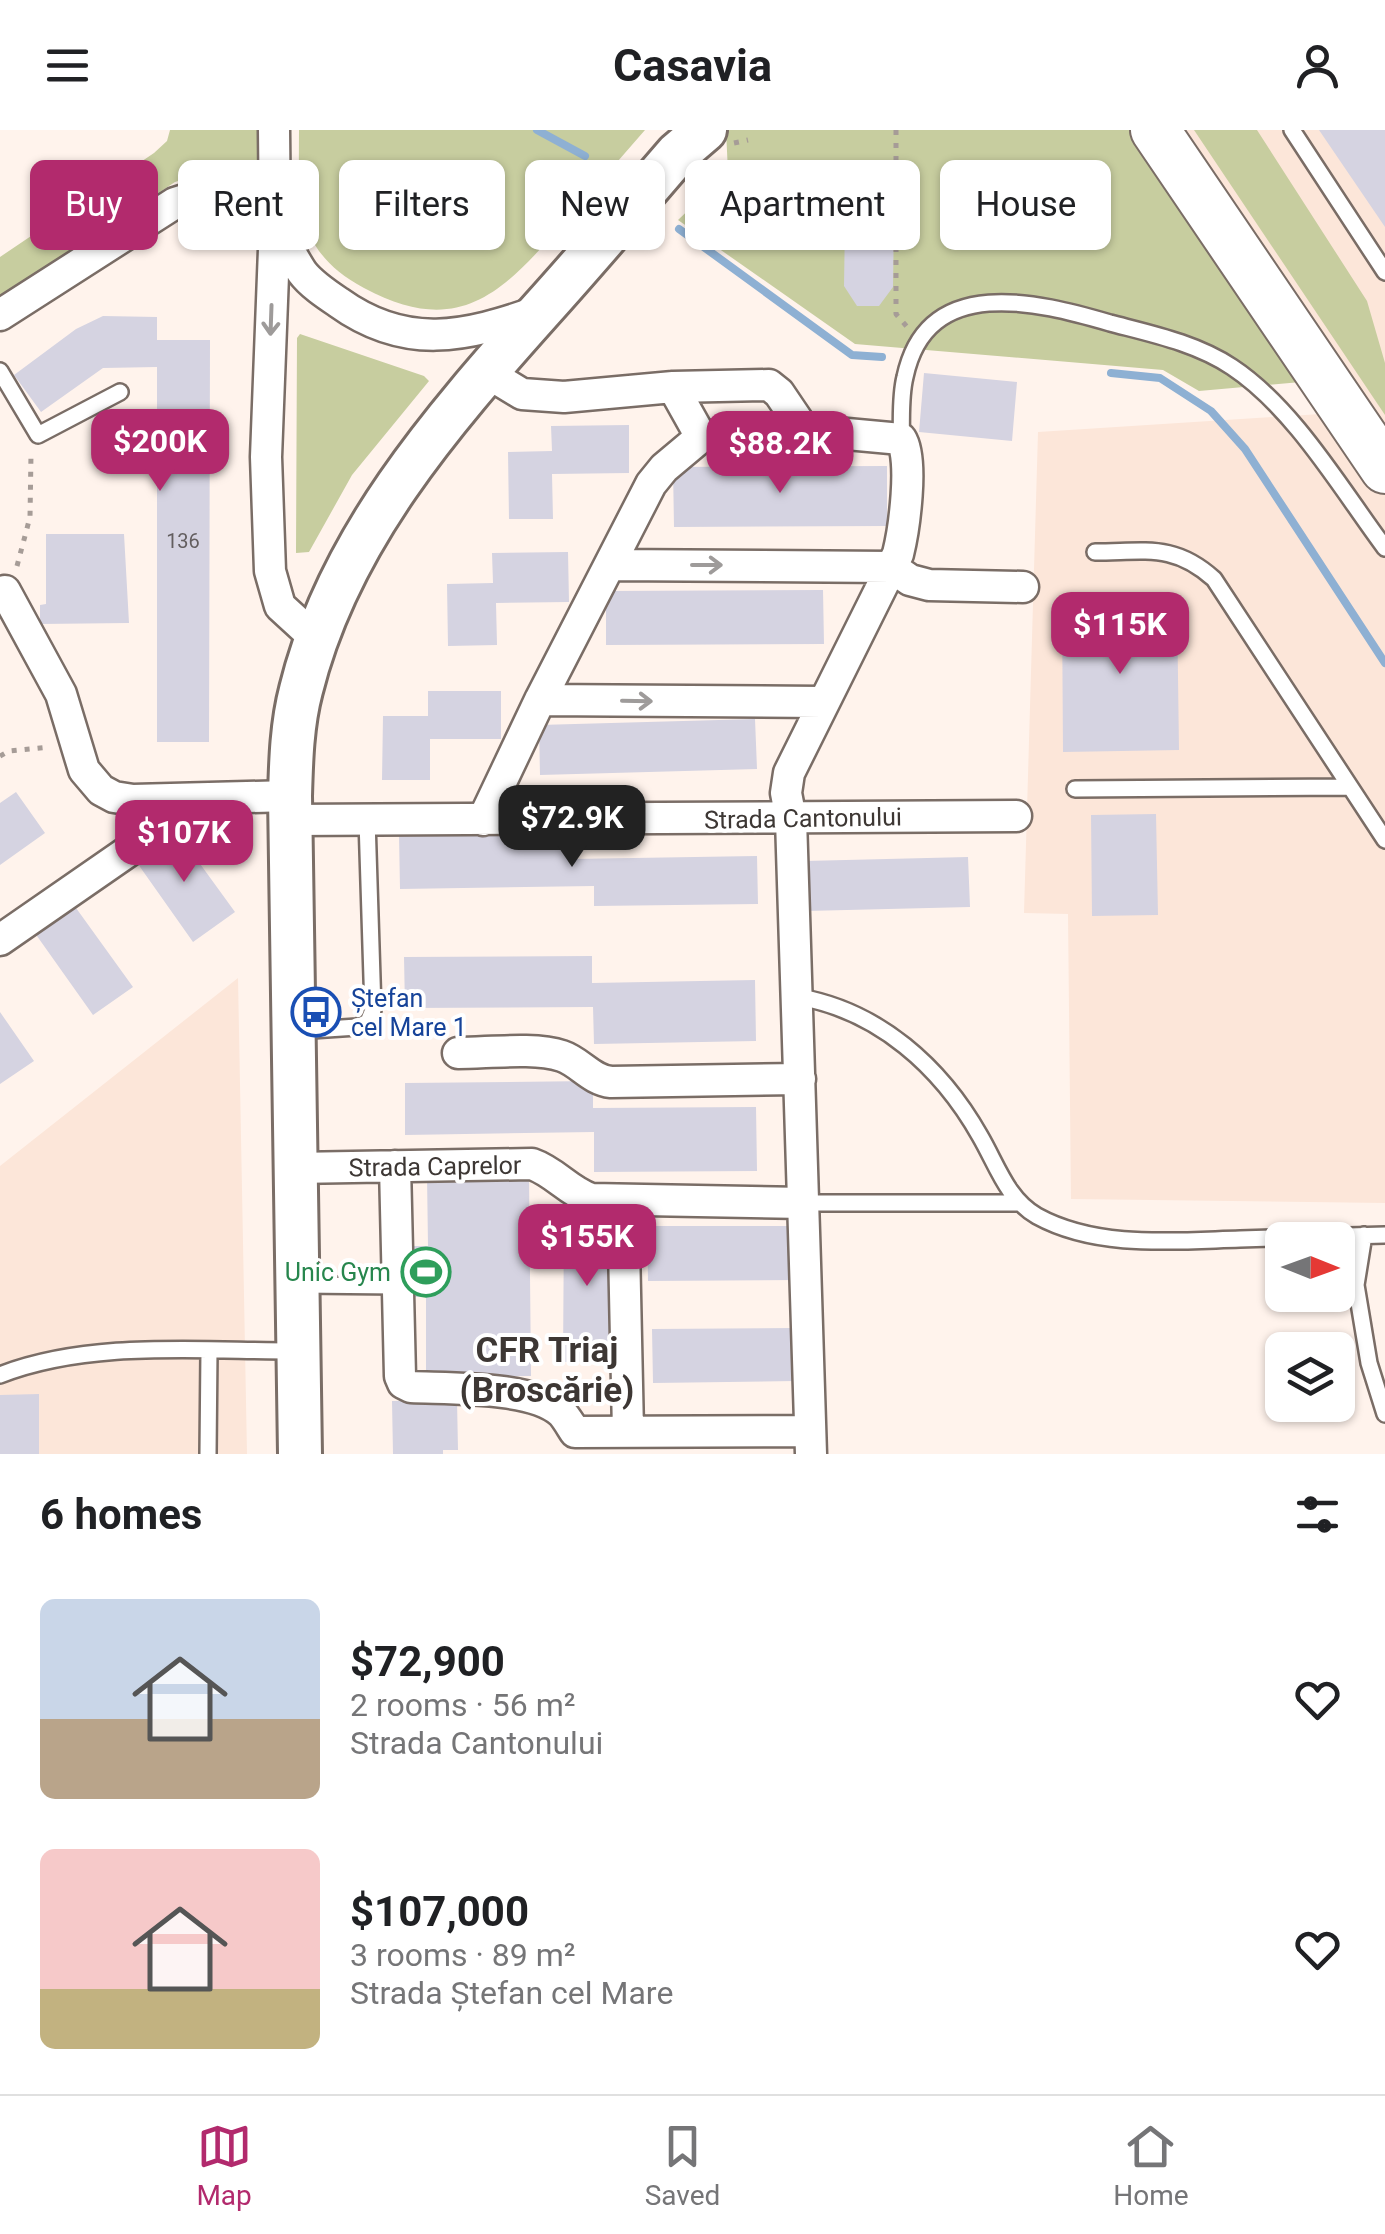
<!DOCTYPE html>
<meta charset="utf-8">
<style>
:root{--surface:#fff;--page:#f6f6f6;--text:#202124;--muted:#757577;--line:#e0e0e0;--accent:#b22a6d}
body{margin:0;font-family:Roboto,sans-serif;background:var(--page);color:var(--text);height:100vh;display:flex;flex-direction:column;font-size:38px;white-space:nowrap}
*{box-sizing:border-box;margin:0}
p{font-size:32px;color:var(--muted)}
.icon{flex:none;width:55px;height:55px;fill:none;stroke:currentColor;stroke-width:2;stroke-linecap:round;stroke-linejoin:round}
.map{position:relative;height:1324px;overflow:hidden}
.drawer{display:flex;flex-direction:column;background:var(--surface);flex:1}
.drawer>*{flex:none}
.banner{position:absolute;left:30px;top:30px;width:1325px;height:90px;display:flex;gap:20px}
.needle{width:65px;rotate:91deg}
.buttons{position:absolute;left:1265px;top:1092px;display:grid;gap:20px}
.buttons a{display:grid;place-items:center;width:90px;height:90px;border-radius:15px;background:var(--surface);box-shadow:0 2px 8px #0004;font-size:50px}
.price{position:absolute;translate:-50% -85px;padding:0 22px;border-radius:20px;background:var(--accent);color:#fff;font-size:32px;line-height:65px;filter:drop-shadow(0 2px 5px #0008)}
.price::after{content:'';position:absolute;left:50%;top:60px;width:30px;height:22px;margin-left:-15px;background:inherit;clip-path:polygon(0 0,100% 0,50% 100%)}
.price.active{background:#222;color:#fff}
ul{padding:0;list-style:none}
li{display:flex;align-items:center;gap:30px;height:250px;padding:0 40px}
li span{display:grid;place-items:center;flex:none;width:280px;height:200px;border-radius:15px;color:#555}
li>.icon{margin-inline-start:auto}
span .icon{width:120px;height:120px;fill:#fffc;stroke-width:1}
li b{font-size:42px}
h2{display:flex;justify-content:space-between;align-items:center;height:120px;padding:0 40px;font-size:42px}
.pill{padding:0 35px;border-radius:15px;background:var(--surface);box-shadow:0 2px 8px #0004;font-size:35px;line-height:90px}
.pill.active{background:var(--accent);color:#fff}
header{display:flex;justify-content:space-between;align-items:center;height:130px;padding:0 40px;background:var(--surface);font-size:45px;font-weight:700}
.tabs{display:flex;justify-content:space-around;align-items:center;height:140px;border-top:2px solid var(--line);background:var(--surface);font-size:28px;color:var(--muted)}
.tabs a{display:grid;justify-items:center;gap:5px}
.tabs .active{color:var(--accent)}
.map>svg:first-child{display:block}
</style>
<header><svg class="icon" aria-label="menu" viewBox="0 0 24 24"><path d="M4 6h16M4 12h16M4 18h16"/></svg>Casavia<svg class="icon" aria-label="person" viewBox="0 0 24 24"><circle cx="12" cy="8" r="4"/><path d="M4 21q1-7 8-7t8 7"/></svg></header>
<div class="map">
<svg width="1385" height="1324" viewBox="0 0 1385 1324">
<rect width="100%" height="100%" fill="#fff3ec"/>
<path fill="#fce6d9" d="M1180,0H1385V1073L1071,1069L1068,784L1024,783L1038,302L1368,281Z
M238,848L247,1324H0V1036Z"/>
<path fill="#c7cd9f" d="M170,0H257V42L203,43L175,52L0,168V127L154,23L167,11Z
M299,0H645C618,31 591,62 564,92C503,163 459,209 364,158C293,120 299,70 299,0Z
M726,0H1147L1301,252L1199,261L1163,240L855,214L678,90L728,42Z
M1194,0H1257L1367,171L1385,233V285Z
M300,204L424,246L429,251L352,345L309,422L296,423L297,208Z"/>
<g fill="none" stroke-linecap="round" stroke-linejoin="round">
<path stroke="#8eb0d3" stroke-width="8" d="M537,0L585,26
M679,99L852,225L882,227
M1111,243L1160,248L1211,281L1245,319L1385,533"/>
</g>
<path fill="#d5d3e1" d="M1319,0H1385V97Z
M858,73H879L894,89L893,157L879,176H857L844,156L845,92Z
M103,186L157,187V210H210L209,612H157V237L103,238L41,282L14,245L76,199Z
M924,243L1017,252L1012,311L919,302Z
M629,295V343L552,344L553,389H509L508,322L552,321L551,296Z
M887,336V396L674,397L673,337Z
M46,404H124L129,493L40,494V475L46,474Z
M568,422L569,472L496,473L497,515L448,516L447,454L493,453L492,423Z
M823,460L824,514L606,515V461Z
M1177,473L1179,620L1063,622L1062,474Z
M428,561H501V609H430V650H382L383,586H428Z
M755,589L757,639L540,645L539,595Z
M16,662L45,703L0,735V673Z
M1156,684L1158,785L1092,786L1091,685Z
M174,698L235,782L193,812L133,727Z
M571,701V729L757,726L758,774L594,776V756L400,759L399,704Z
M968,727L970,777L806,781L805,731Z
M71,771L133,857L93,885L32,799Z
M592,826V853L755,850L756,911L594,914L593,877L405,878L404,827Z
M0,882L34,931L0,954Z
M593,951V978L756,977L757,1041L594,1042V1002L405,1005V953Z
M529,1044L531,1246L426,1247V1167H409L408,1116H428L427,1045Z
M564,1086H611L610,1232H563Z
M647,1096H797V1150L648,1151Z
M795,1198V1251L653,1253L652,1199Z
M39,1264V1324H0V1265Z
M457,1270L458,1320H443V1324H393L392,1271Z"/>
<g fill="none" stroke-linecap="round" stroke-linejoin="round">
<g stroke="#7a6d66" stroke-width="20">
<path id="lane" d="M1292,0L1385,142
M0,241L38,305L120,262
M901,309C902,288 900,267 905,247C927,143 1038,172 1110,193C1152,204 1196,213 1232,237C1294,278 1341,359 1385,418
M1095,422C1146,422 1174,413 1214,449L1385,710
M1075,659L1350,657
M799,867C879,881 941,937 980,1006C997,1035 1007,1069 1037,1086C1097,1119 1174,1111 1240,1109C1288,1108 1337,1106 1385,1105
M297,901L357,897L368,892L373,880L367,690
M804,1073H1016
M1364,1105L1356,1155L1369,1233L1385,1284
M301,1155L397,1156
M0,1245C90,1210 199,1221 294,1221
M208,1324L209,1221"/>
</g>
<g stroke="#7a6d66" stroke-width="35">
<path id="street" d="M274,0L275,93L266,327L270,441L280,476L316,509
M275,94C284,110 292,127 302,142C311,154 326,164 338,172C406,221 465,207 539,181
M0,185L175,73L222,58L274,56
M484,241L522,264L564,267L673,257L769,255L779,263L804,300
M673,257L701,307
M610,435L891,437L910,450L929,455L1023,457
M5,461L61,564L84,640L101,660L114,667L133,670L290,666
M540,570L822,572
M290,690L1016,686
M483,690L540,570L651,354L664,338L701,307L804,300L901,309C914,329 904,400 898,424L789,643L786,663L791,689L811,1324
M0,810L156,702L211,671
M458,923C488,923 535,917 562,926C580,932 591,950 611,952L800,949
M395,1036L400,1246L403,1253L411,1257C449,1259 532,1256 561,1282C566,1287 571,1296 575,1302L810,1301
M295,1038L532,1034C555,1042 568,1061 591,1069L804,1073
M623,1071L628,1301"/>
</g>
<g stroke="#7a6d66" stroke-width="48">
<path id="secondary" d="M300,1324L290,666C291,630 292,594 301,560C338,410 441,292 542,179C588,128 632,76 677,24L705,0"/>
</g>
<g stroke="#7a6d66" stroke-width="52">
<path id="primary" d="M1155,0L1385,339"/>
</g>
<path stroke="#a69c97" stroke-width="5" stroke-dasharray="5 8" stroke-linecap="butt" d="M896,0V184L908,198
M734,13L748,10
M17,436L30,387L31,324
M0,626L9,621L49,617"/>
<use href="#lane" stroke="#fff" stroke-width="15"/>
<use href="#street" stroke="#fff" stroke-width="30"/>
<use href="#secondary" stroke="#fff" stroke-width="42"/>
<use href="#primary" stroke="#fff" stroke-width="48"/>
</g>
<defs><path id="oneway-shaft" d="M-6 0H5M1.5-3L5.5 0L1.5 3" fill="none" stroke-width="1.6" stroke-linecap="round" stroke-linejoin="round" transform="scale(2.5)"/></defs>
<g stroke="#9e9b9a">
<use href="#oneway-shaft" transform="translate(271 190) rotate(92)"/>
<use href="#oneway-shaft" transform="translate(707 435)"/>
<use href="#oneway-shaft" transform="translate(637 571) rotate(1)"/>
</g>
<defs>
<g id="bus-ring" transform="scale(2.5)"><circle r="9.5" fill="#fff" stroke="#1a4fb4" stroke-width="1.5"/><path d="M-5-6H5V4H4V6H2V4H-2V6H-4V4H-5ZM-3.5-4V0h7V-4ZM-3.5 1.2v1.5H-2V1.2ZM2 1.2v1.5H3.5V1.2Z" fill="#1a4fb4"/></g>
<g id="stadium-ring" transform="scale(2.5)"><circle r="9.5" fill="#fff" stroke="#2e9e5b" stroke-width="1.5"/><path d="M0-5a6.5 5 0 1 0 0 10a6.5 5 0 1 0 0-10ZM-3.5-1.8h7v3.6h-7Z" fill="#2e9e5b"/></g>
</defs>
<g fill-rule="evenodd">
<use href="#bus-ring" x="316" y="882"/>
<use href="#stadium-ring" x="426" y="1142"/>
</g>
<g text-anchor="middle" stroke-width="8" stroke-linejoin="round" paint-order="stroke">
<g font-size="20" fill="#635e5f">
<text x="183" y="418">136</text>
</g>
<g font-size="25" fill="#3d3734" stroke="#fff">
<text transform="translate(803 688) rotate(-1)" y="9">Strada Cantonului</text>
<text transform="translate(435 1036) rotate(-1)" y="9">Strada Caprelor</text>
</g>
<g font-size="25" fill="#164399" stroke="#fff" text-anchor="start">
<text x="351" y="877">Ștefan<tspan x="351" dy="29">cel Mare 1</tspan></text>
</g>
<g font-size="25" fill="#27864d" stroke="#fff" text-anchor="end">
<text x="391" y="1151">Unic Gym</text>
</g>
<g font-size="35" font-weight="bold" fill="#3d3734" stroke="#fff">
<text x="547" y="1232">CFR Triaj<tspan x="547" dy="40">(Broscărie)</tspan></text>
</g>
</g>
</svg>
<div class="buttons">
<a><svg class="needle" viewBox="-14 -14 28 28"><path d="M0-13l5 13h-10z" fill="#e53935"/><path d="M0 13l5-13h-10z" fill="#757577"/></svg></a>
<a><svg class="icon" aria-label="layers" viewBox="0 0 24 24"><path d="M12 4l9 5-9 5-9-5zM3 14l9 5 9-5"/></svg></a>
</div>
<b class="price" style="left:160px;top:364px">$200K</b>
<b class="price" style="left:780px;top:366px">$88.2K</b>
<b class="price" style="left:1120px;top:547px">$115K</b>
<b class="price active" style="left:572px;top:740px">$72.9K</b>
<b class="price" style="left:184px;top:755px">$107K</b>
<b class="price" style="left:587px;top:1159px">$155K</b>
<div class="banner">
<a class="pill active">Buy</a>
<a class="pill">Rent</a>
<a class="pill">Filters</a>
<a class="pill">New</a>
<a class="pill">Apartment</a>
<a class="pill">House</a>
</div>
</div>
<section class="drawer">
<h2>6 homes<svg class="icon" aria-label="filters" viewBox="0 0 24 24"><path d="M4 7h16M4 17h16"/><circle cx="9" cy="7" r="2"/><circle cx="15" cy="17" r="2"/></svg></h2>
<ul>
<li><span style="background:linear-gradient(#c9d6e8 60%,#b9a48a 0)"><svg class="icon" aria-label="home" viewBox="0 0 24 24"><path d="M3 11l9-7 9 7M6 9v11h12V9"/></svg></span><div><b>$72,900</b><p>2 rooms · 56 m²</p><p>Strada Cantonului</p></div><svg class="icon" aria-label="heart" viewBox="0 0 24 24"><path d="M12 20l-8-8c-3-5 5-10 8-4 3-6 11-1 8 4z"/></svg></li>
<li><span style="background:linear-gradient(#f6c9c9 70%,#c2b280 0)"><svg class="icon" aria-label="home" viewBox="0 0 24 24"><path d="M3 11l9-7 9 7M6 9v11h12V9"/></svg></span><div><b>$107,000</b><p>3 rooms · 89 m²</p><p>Strada Ștefan cel Mare</p></div><svg class="icon" aria-label="heart" viewBox="0 0 24 24"><path d="M12 20l-8-8c-3-5 5-10 8-4 3-6 11-1 8 4z"/></svg></li>
</ul>
</section>
<nav class="tabs">
<a class="active"><svg class="icon" aria-label="map" viewBox="0 0 24 24"><path d="M3 6l6-2 6 2 6-2v14l-6 2-6-2-6 2zM9 4v14M15 6v14"/></svg>Map</a>
<a><svg class="icon" aria-label="saved" viewBox="0 0 24 24"><path d="M7 4h10v16l-5-4-5 4z"/></svg>Saved</a>
<a><svg class="icon" aria-label="home" viewBox="0 0 24 24"><path d="M3 11l9-7 9 7M6 9v11h12V9"/></svg>Home</a>
</nav>
